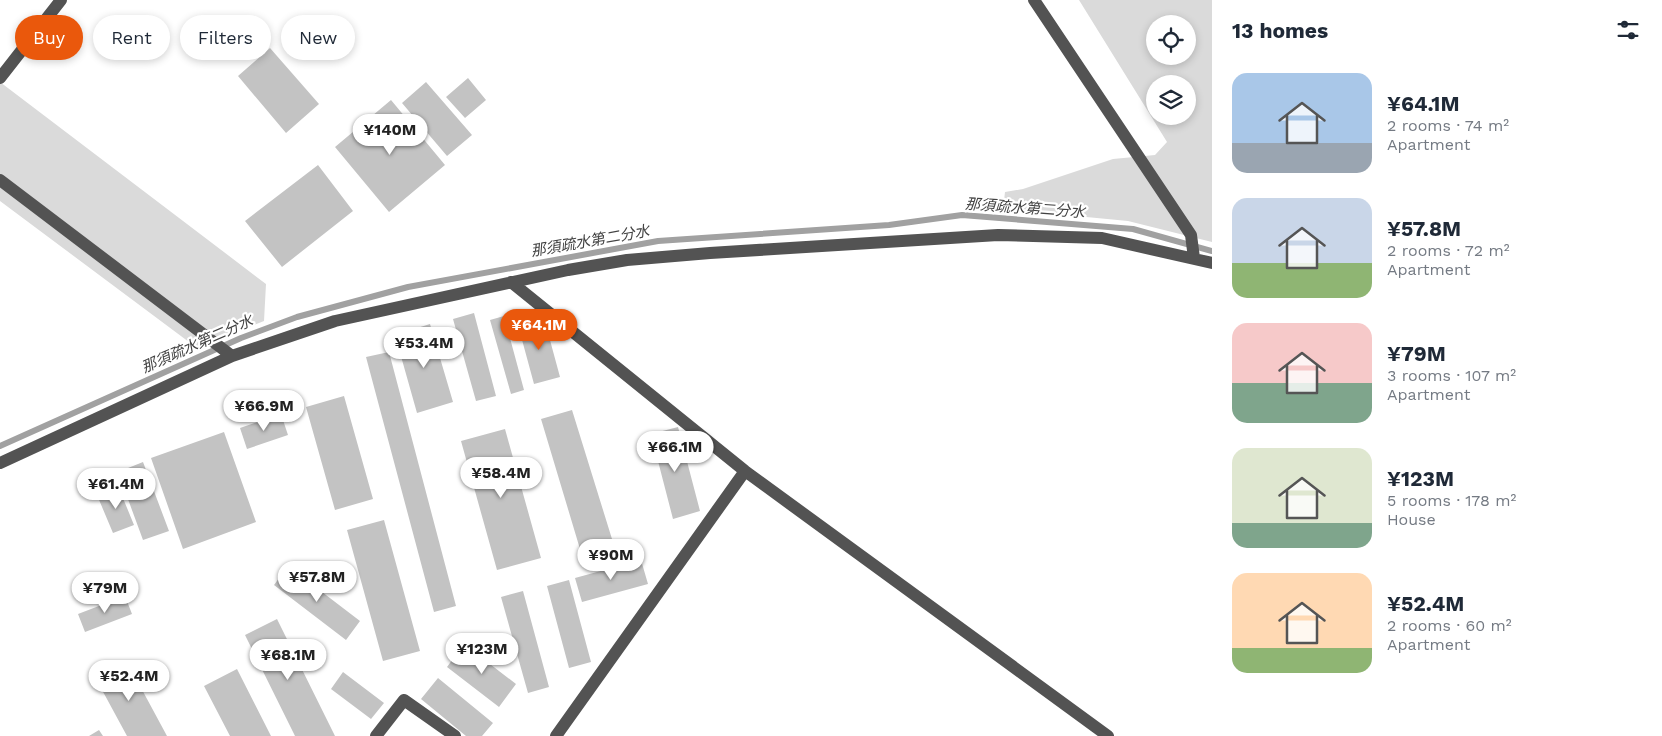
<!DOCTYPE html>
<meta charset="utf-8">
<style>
:root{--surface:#fff;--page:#f6f6f7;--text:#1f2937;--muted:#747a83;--accent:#ea580c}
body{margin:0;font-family:"Work Sans","Noto Sans JP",sans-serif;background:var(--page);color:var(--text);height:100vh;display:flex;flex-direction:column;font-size:19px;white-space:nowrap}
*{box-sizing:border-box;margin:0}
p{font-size:16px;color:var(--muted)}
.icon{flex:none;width:28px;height:28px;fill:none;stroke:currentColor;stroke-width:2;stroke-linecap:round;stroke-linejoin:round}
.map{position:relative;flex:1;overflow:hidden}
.sheet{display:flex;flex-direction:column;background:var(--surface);width:450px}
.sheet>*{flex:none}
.top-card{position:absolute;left:15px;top:15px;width:475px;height:45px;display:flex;gap:10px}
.tools{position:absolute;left:1146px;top:15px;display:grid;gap:10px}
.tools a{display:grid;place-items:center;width:50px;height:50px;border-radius:50%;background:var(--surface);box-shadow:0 2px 8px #0003;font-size:25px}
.price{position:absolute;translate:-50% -42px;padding:0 11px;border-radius:18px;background:#fff;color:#222;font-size:16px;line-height:32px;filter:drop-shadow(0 1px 2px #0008)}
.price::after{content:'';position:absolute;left:50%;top:30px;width:15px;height:11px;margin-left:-8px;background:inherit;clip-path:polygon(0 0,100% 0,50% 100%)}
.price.active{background:var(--accent);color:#fff}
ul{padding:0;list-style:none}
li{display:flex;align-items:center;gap:15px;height:125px;padding:0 20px}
li span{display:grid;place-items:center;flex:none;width:140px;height:100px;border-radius:15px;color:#555}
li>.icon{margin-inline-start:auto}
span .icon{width:60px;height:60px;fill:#fffc;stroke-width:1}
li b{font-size:21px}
h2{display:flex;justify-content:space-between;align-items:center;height:60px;padding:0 20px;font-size:21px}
.pill{padding:0 18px;border-radius:22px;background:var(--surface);box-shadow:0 2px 8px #0003;font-size:18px;line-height:45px}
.pill.active{background:var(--accent);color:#fff}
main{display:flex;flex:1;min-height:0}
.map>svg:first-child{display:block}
</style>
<main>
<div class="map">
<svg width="1212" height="736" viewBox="0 0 1212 736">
<rect width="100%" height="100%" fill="#fff"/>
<path fill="#dadada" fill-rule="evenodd" d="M1079,0H1212V242L1128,221L1003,209L1005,192L1023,189L1113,159L1155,155L1167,142ZM1155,24H1188V56H1155ZM1155,84H1188V116H1155Z
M0,82L266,284L264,321L197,348L0,201Z"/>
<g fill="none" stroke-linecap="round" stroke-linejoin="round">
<path stroke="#a1a1a1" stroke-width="6" d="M0,446L241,338L297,317L408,287L658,241L889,225L962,215L1133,229L1212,251"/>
</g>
<path fill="#c3c3c3" d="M270,48L319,104L286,133L238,76Z
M468,78L486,100L465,118L446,97Z
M426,82L472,135L447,156L402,103Z
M391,100L445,165L389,212L335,147Z
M318,165L353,211L282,267L245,221Z
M474,313L496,396L476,401L453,319Z
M504,316L524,390L511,394L490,320Z
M544,318L560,377L534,384L518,325Z
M430,324L453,402L417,413L395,335Z
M389,352L456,606L434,612L366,357Z
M344,396L373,499L335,510L306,407Z
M572,410L612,539L580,549L541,419Z
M281,414L288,435L247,449L240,428Z
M678,427L700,511L673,519L651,434Z
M505,429L541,558L497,570L461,441Z
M224,432L256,522L183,549L151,458Z
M143,462L169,531L143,540L118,472Z
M118,486L134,525L113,533L97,495Z
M384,520L420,651L383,661L347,530Z
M641,560L648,584L582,602L575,578Z
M288,566L360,621L346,640L274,585Z
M569,580L591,662L569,668L547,586Z
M523,591L549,687L528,693L501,597Z
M125,596L132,614L85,632L78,614Z
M277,619L335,736H295L245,635Z
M464,644L516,684L499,707L447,667Z
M126,660L167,736H127L95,677Z
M237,669L271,736H230L204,686Z
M343,672L384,703L371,719L331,689Z
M438,678L493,723L482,736H466L421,699Z
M99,730L103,736H89Z"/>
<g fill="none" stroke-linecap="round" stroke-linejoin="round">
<path stroke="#535353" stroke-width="12" d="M1034,0L1191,235L1194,258
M0,78L61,0
M0,180L232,356
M511,282L745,471L1108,736
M0,463L232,356L335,321L568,270L627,260L710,253L998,235L1102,238L1212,263
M376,736L404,700L455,736
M556,736L745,471"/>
</g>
<g text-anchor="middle" stroke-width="4.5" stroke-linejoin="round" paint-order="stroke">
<g font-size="15" font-style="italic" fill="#424242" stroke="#fff">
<text transform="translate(1025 208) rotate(4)" y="5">那須疏水第二分水</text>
<text transform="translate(590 241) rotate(-10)" y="5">那須疏水第二分水</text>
<text transform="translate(197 344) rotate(-24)" y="5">那須疏水第二分水</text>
</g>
</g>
</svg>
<div class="tools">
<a><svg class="icon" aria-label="locate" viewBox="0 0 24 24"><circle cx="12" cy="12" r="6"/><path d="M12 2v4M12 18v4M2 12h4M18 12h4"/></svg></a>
<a><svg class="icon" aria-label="layers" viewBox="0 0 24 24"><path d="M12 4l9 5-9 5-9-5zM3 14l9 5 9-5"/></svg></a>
</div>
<b class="price" style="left:390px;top:156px">¥140M</b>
<b class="price active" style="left:539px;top:351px">¥64.1M</b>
<b class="price" style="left:424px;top:369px">¥53.4M</b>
<b class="price" style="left:264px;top:432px">¥66.9M</b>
<b class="price" style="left:675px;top:473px">¥66.1M</b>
<b class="price" style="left:501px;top:499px">¥58.4M</b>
<b class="price" style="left:116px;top:510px">¥61.4M</b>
<b class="price" style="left:611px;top:581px">¥90M</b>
<b class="price" style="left:317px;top:603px">¥57.8M</b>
<b class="price" style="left:105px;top:614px">¥79M</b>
<b class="price" style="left:482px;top:675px">¥123M</b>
<b class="price" style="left:288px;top:681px">¥68.1M</b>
<b class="price" style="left:129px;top:702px">¥52.4M</b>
<div class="top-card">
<a class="pill active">Buy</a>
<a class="pill">Rent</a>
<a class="pill">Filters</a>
<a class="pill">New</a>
</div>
</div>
<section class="sheet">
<h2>13 homes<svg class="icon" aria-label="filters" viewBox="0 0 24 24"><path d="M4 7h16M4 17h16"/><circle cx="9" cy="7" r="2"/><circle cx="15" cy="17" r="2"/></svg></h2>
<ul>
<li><span style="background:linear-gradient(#a9c7e8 70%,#9aa5b1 0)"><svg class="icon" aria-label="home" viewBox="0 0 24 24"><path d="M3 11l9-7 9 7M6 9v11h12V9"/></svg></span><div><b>¥64.1M</b><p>2 rooms · 74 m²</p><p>Apartment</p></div></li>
<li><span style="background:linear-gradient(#c9d6e8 65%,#8fb573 0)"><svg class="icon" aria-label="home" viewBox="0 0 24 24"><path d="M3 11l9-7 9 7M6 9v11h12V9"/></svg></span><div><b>¥57.8M</b><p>2 rooms · 72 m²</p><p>Apartment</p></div></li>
<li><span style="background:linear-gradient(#f6c9c9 60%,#7fa58c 0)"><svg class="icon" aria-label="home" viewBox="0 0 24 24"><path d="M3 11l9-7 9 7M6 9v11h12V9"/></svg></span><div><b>¥79M</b><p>3 rooms · 107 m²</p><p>Apartment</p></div></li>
<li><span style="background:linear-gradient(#dfe7d0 75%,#7fa58c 0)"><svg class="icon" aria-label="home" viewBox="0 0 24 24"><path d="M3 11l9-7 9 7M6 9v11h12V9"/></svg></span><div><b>¥123M</b><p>5 rooms · 178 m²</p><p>House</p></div></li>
<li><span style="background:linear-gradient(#ffd9b3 75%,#8fb573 0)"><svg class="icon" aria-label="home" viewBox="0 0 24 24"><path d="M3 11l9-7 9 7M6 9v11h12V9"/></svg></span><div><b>¥52.4M</b><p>2 rooms · 60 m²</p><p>Apartment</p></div></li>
</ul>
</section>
</main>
